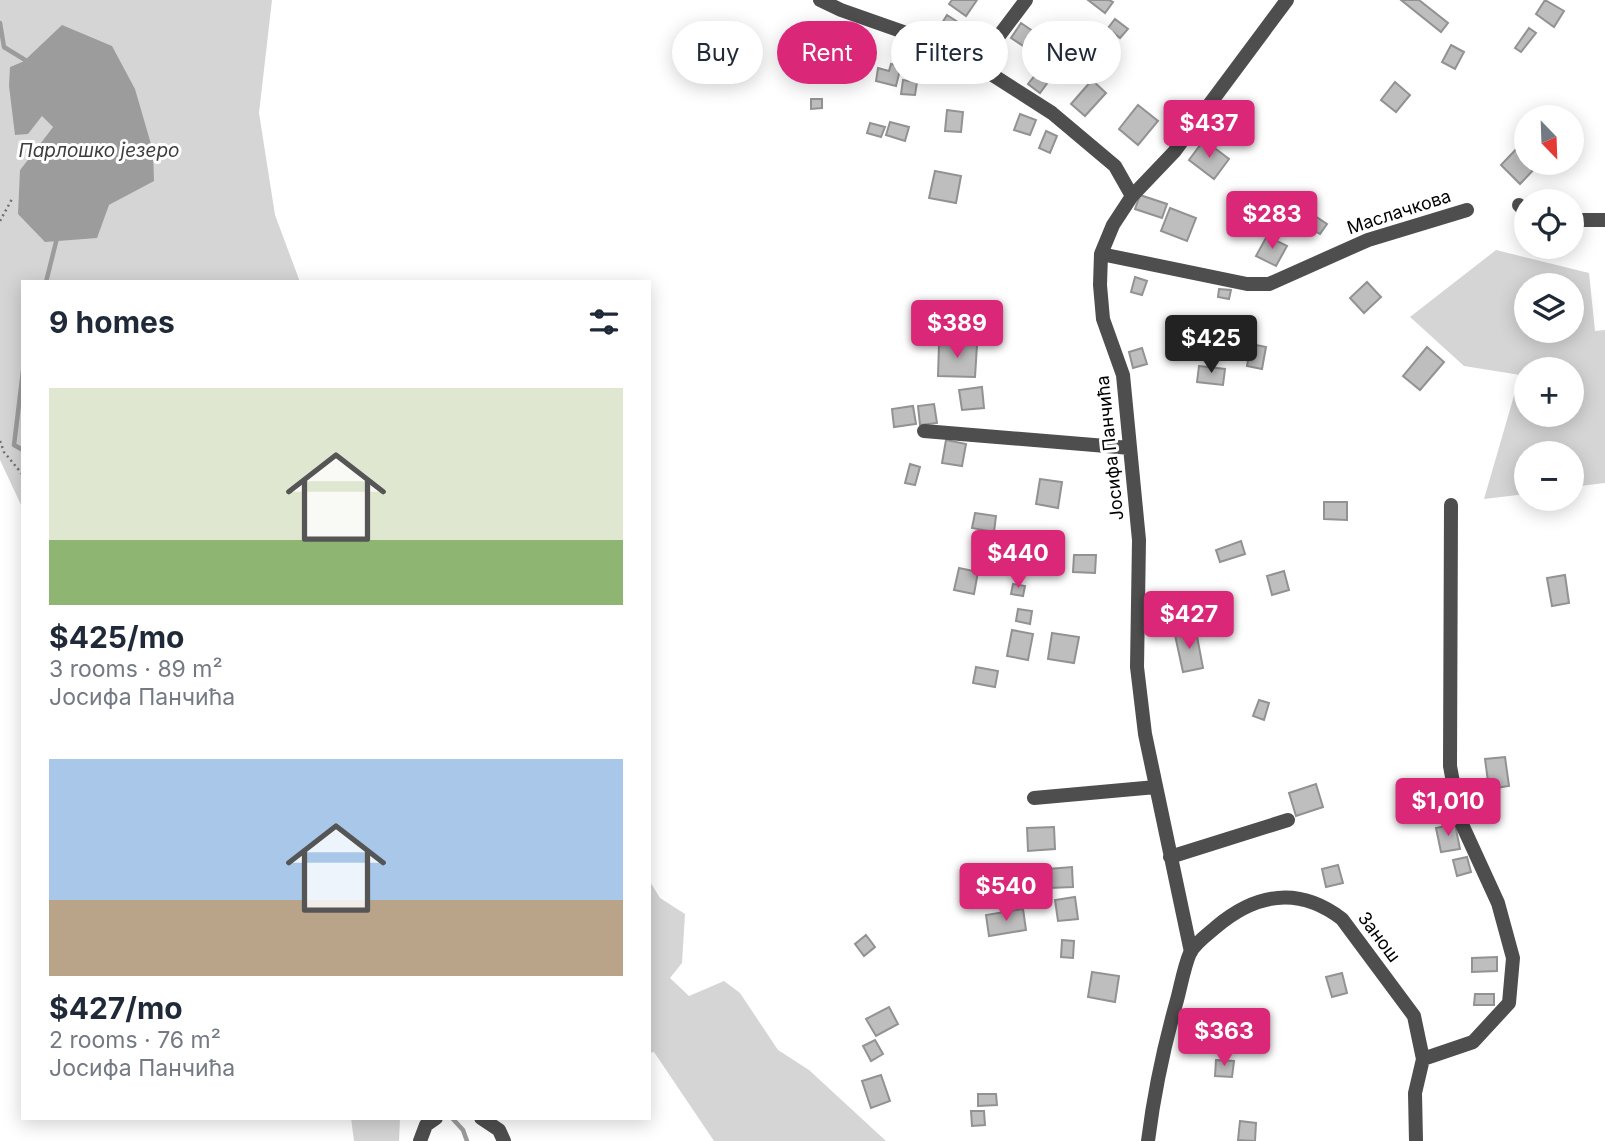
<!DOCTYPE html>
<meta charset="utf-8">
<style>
:root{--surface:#fff;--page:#f2f2f3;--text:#1f2937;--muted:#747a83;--accent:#db2777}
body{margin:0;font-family:Inter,sans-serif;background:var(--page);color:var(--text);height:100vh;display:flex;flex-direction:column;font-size:26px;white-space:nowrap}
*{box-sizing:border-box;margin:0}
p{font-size:23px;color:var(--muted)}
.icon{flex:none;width:38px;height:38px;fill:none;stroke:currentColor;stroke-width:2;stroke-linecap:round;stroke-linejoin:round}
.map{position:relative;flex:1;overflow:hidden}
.side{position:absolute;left:21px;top:280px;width:630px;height:840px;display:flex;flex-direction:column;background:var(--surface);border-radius:0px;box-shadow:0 4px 18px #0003}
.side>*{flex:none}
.guide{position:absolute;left:672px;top:21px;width:665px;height:63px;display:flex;gap:14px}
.needle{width:46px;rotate:157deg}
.fabs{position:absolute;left:1514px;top:105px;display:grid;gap:14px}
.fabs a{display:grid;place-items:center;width:70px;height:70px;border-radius:50%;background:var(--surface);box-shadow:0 4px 18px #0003;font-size:35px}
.price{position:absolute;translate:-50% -60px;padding:0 16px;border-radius:7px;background:var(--accent);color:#fff;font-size:23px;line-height:46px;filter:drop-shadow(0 2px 4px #0008)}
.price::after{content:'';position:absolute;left:50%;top:42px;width:21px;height:16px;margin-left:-10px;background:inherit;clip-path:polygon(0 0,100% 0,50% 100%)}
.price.on{background:#222;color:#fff}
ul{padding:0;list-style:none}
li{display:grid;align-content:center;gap:14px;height:371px;padding:0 28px}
li span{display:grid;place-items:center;height:217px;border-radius:0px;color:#555}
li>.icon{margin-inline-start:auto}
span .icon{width:126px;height:126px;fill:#fffc;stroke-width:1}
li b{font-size:30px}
h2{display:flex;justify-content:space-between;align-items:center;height:84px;padding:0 28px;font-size:30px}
.tag{padding:0 24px;border-radius:32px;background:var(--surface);box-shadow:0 4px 18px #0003;font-size:24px;line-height:63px}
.tag.on{background:var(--accent);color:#fff}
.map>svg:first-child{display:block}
</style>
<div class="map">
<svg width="1605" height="1141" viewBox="0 0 1605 1141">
<rect width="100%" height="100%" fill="#fff"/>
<path fill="#d5d5d5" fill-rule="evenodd" d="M0,0H272L259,113L275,215L300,282H23V509L0,460ZM24,61L154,180L109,205L20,170L53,127L42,115L10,67Z
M1496,250L1589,273L1595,331L1605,330V483L1572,487V453H1526V494L1484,499L1520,375L1464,366L1410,317ZM1526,285H1572V331H1526ZM1526,369H1572V415H1526Z
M649,880L660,898L685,914L682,963L670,978L689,996L724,981L740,993L778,1050L809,1070L886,1141H714L654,1052L649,1053Z
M351,1118H400L399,1141H354Z"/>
<path fill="#9c9c9c" d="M62,25L112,46L135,89L153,151L154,181L109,205L97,238L45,242L18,214L20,170L53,127L42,116L28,134L15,135L9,86L10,67L24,61Z"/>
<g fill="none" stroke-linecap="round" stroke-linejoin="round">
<path stroke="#9c9c9c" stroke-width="4.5" d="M0,23L4,47L30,63
M46,282L57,238
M23,371L14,445L23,450
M452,1118L463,1130L467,1141"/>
</g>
<path fill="#bebebe" stroke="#929292" stroke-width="2" d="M952,0H977L966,16L949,4Z
M1088,0H1109L1113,2L1105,13Z
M1401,0H1419L1448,23L1441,32Z
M1545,0L1564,11L1554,27L1536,14Z
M947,15L961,24L950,42L936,33Z
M1115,19L1128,29L1120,38L1108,28Z
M1021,23L1037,34L1028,49L1011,38Z
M1529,28L1536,33L1521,52L1515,48Z
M789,32L808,35L804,55L785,51Z
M1451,45L1464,52L1455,69L1442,62Z
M891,64L901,66L896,86L876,81L878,68L889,71Z
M1040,69L1051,78L1040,93L1028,84Z
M903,80L917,82L915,95L901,94Z
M1092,80L1106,93L1085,116L1071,104Z
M1395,82L1410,95L1396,112L1381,100Z
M811,99H822V108L811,109Z
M1138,105L1158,121L1138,145L1119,129Z
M947,110L963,112L961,132L945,131Z
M1020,114L1036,120L1030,135L1014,130Z
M890,122L909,127L905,141L886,135Z
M870,123L885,127L881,137L867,133Z
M1046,131L1057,136L1050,153L1039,148Z
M1204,140L1229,159L1214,179L1189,160Z
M1523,142L1526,145V163H1540L1520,184L1501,165Z
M935,171L961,176L956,203L929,198Z
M1140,195L1167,204L1162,218L1135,209Z
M1170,208L1196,218L1187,241L1161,231Z
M1315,216L1327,224L1320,234L1308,227Z
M1267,236L1287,246L1276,266L1256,256Z
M1135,277L1147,281L1142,295L1131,292Z
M1367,282L1381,297L1364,313L1350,298Z
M1219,289L1231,290L1229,299L1218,297Z
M1211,322L1240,330L1236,344L1208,336Z
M939,344L977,345L975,377L938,376Z
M1251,344L1266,347L1262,369L1247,366Z
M1427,347L1444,362L1420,390L1403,376Z
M1142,348L1147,364L1133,368L1129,352Z
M1199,366L1225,369L1223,385L1197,382Z
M982,387L984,408L962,410L959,390Z
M934,404L937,423L920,425L918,406Z
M913,406L916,424L894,427L892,409Z
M946,440L966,444L962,466L942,463Z
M910,464L920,467L915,485L905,483Z
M1040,479L1062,482L1058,508L1036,504Z
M1324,502H1347V520L1324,519Z
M975,513L996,516L994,532L972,528Z
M977,539L999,543L996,562L974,558Z
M1241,541L1245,554L1220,562L1216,550Z
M1074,555H1096L1095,573L1073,572Z
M959,568L978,572L974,594L954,590Z
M1284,571L1289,590L1272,595L1267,576Z
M1565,575L1569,603L1552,606L1547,578Z
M1013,584L1025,586L1023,596L1011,594Z
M1018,609L1032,611L1030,624L1016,621Z
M1012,630L1033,634L1028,660L1007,656Z
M1196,631L1203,668L1183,672L1175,635Z
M1052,633L1079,637L1074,663L1048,659Z
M976,667L998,671L995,687L973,683Z
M1259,700L1269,703L1264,720L1253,716Z
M1505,757L1509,786L1489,789L1485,759Z
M1316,784L1323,807L1296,816L1289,793Z
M1455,824L1460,849L1441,852L1436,828Z
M1054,827L1055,849L1028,851L1027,828Z
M1467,857L1471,872L1457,876L1453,860Z
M1338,865L1343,883L1326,887L1322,869Z
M1072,867L1073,887L1049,888L1048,869Z
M1075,897L1078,919L1058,921L1055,900Z
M1023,909L1026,930L989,936L986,915Z
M866,935L875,947L864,956L855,944Z
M1062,940L1074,941L1073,958L1061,957Z
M1497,957V971L1472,972V958Z
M1092,972L1119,976L1115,1002L1088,997Z
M1342,973L1347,993L1332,997L1326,977Z
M1475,994H1494V1005H1474Z
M889,1007L898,1024L876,1036L866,1019Z
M1249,1030L1262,1031L1261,1043L1249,1042Z
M875,1040L883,1054L871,1061L863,1046Z
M1216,1060L1234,1061L1232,1077L1215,1076Z
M881,1075L890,1101L871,1108L862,1081Z
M978,1094H996L997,1105L978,1106Z
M971,1111H984L985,1125L972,1126Z
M1240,1121L1256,1123L1255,1141L1238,1140Z"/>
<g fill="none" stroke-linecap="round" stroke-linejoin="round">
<path stroke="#707070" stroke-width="2.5" stroke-dasharray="2 3.5" stroke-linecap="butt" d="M0,221L12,199
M0,441L4,452L23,475"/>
<path stroke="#4e4e4e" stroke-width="14" d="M820,0L841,10L952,49L1052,113L1115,166L1132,196
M977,65L1026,0
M1519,205L1526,212
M1572,220H1605
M1101,254L1247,284H1269L1368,240L1467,210
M924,431L1130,448
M1034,798L1156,787
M1170,857L1288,820
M1191,952L1145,734L1137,667L1139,540L1123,375L1103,319L1100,285L1101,254L1113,225L1132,196L1174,152L1287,0
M1423,1059L1473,1042L1509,1003L1513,958L1498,903L1460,820L1450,766L1451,505
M481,1118L499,1130L504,1141
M420,1141L426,1125L436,1118
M1148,1141C1154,1093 1164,1046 1177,1000C1181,985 1184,967 1190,953C1195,943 1208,934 1216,927C1256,893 1299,886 1342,919L1414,1016L1423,1059L1415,1093L1416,1141"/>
</g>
<g text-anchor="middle" stroke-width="6" stroke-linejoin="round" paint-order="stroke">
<g font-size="18" fill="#000" stroke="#fff">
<text transform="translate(1399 212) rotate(-18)" y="6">Маслачкова</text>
<text transform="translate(1110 448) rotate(-96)" y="6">Јосифа Панчића</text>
<text transform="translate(1379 937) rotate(53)" y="6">Занош</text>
</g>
<g font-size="19" font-style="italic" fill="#3d3d3d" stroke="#fff">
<text x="99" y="157">Парлошко језеро</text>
</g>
</g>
</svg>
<div class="fabs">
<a><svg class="needle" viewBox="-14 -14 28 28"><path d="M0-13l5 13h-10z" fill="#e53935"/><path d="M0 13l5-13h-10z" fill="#747a83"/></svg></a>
<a><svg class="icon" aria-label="locate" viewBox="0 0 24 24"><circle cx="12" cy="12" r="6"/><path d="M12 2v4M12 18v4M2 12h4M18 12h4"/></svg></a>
<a><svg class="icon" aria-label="layers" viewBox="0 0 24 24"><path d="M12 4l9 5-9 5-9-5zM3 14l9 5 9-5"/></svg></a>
<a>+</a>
<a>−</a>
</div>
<b class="price" style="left:1209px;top:160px">$437</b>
<b class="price" style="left:1272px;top:251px">$283</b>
<b class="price" style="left:957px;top:360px">$389</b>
<b class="price on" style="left:1211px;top:375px">$425</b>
<b class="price" style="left:1018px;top:590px">$440</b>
<b class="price" style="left:1189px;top:651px">$427</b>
<b class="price" style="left:1448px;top:838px">$1,010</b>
<b class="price" style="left:1006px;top:923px">$540</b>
<b class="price" style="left:1224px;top:1068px">$363</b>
<div class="guide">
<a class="tag">Buy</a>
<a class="tag on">Rent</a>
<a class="tag">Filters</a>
<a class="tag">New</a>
</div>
<section class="side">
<h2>9 homes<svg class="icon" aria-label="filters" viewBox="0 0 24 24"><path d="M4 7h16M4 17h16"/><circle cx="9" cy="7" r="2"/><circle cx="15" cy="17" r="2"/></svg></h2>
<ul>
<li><span style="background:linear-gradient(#dfe7d0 70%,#8fb573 0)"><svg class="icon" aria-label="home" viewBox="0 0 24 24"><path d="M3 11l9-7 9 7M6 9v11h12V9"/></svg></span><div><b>$425/mo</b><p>3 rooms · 89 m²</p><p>Јосифа Панчића</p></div></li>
<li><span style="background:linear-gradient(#a9c7e8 65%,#b9a48a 0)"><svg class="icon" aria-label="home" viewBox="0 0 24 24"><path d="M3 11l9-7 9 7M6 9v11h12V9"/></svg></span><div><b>$427/mo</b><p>2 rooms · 76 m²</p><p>Јосифа Панчића</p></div></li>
</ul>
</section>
</div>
